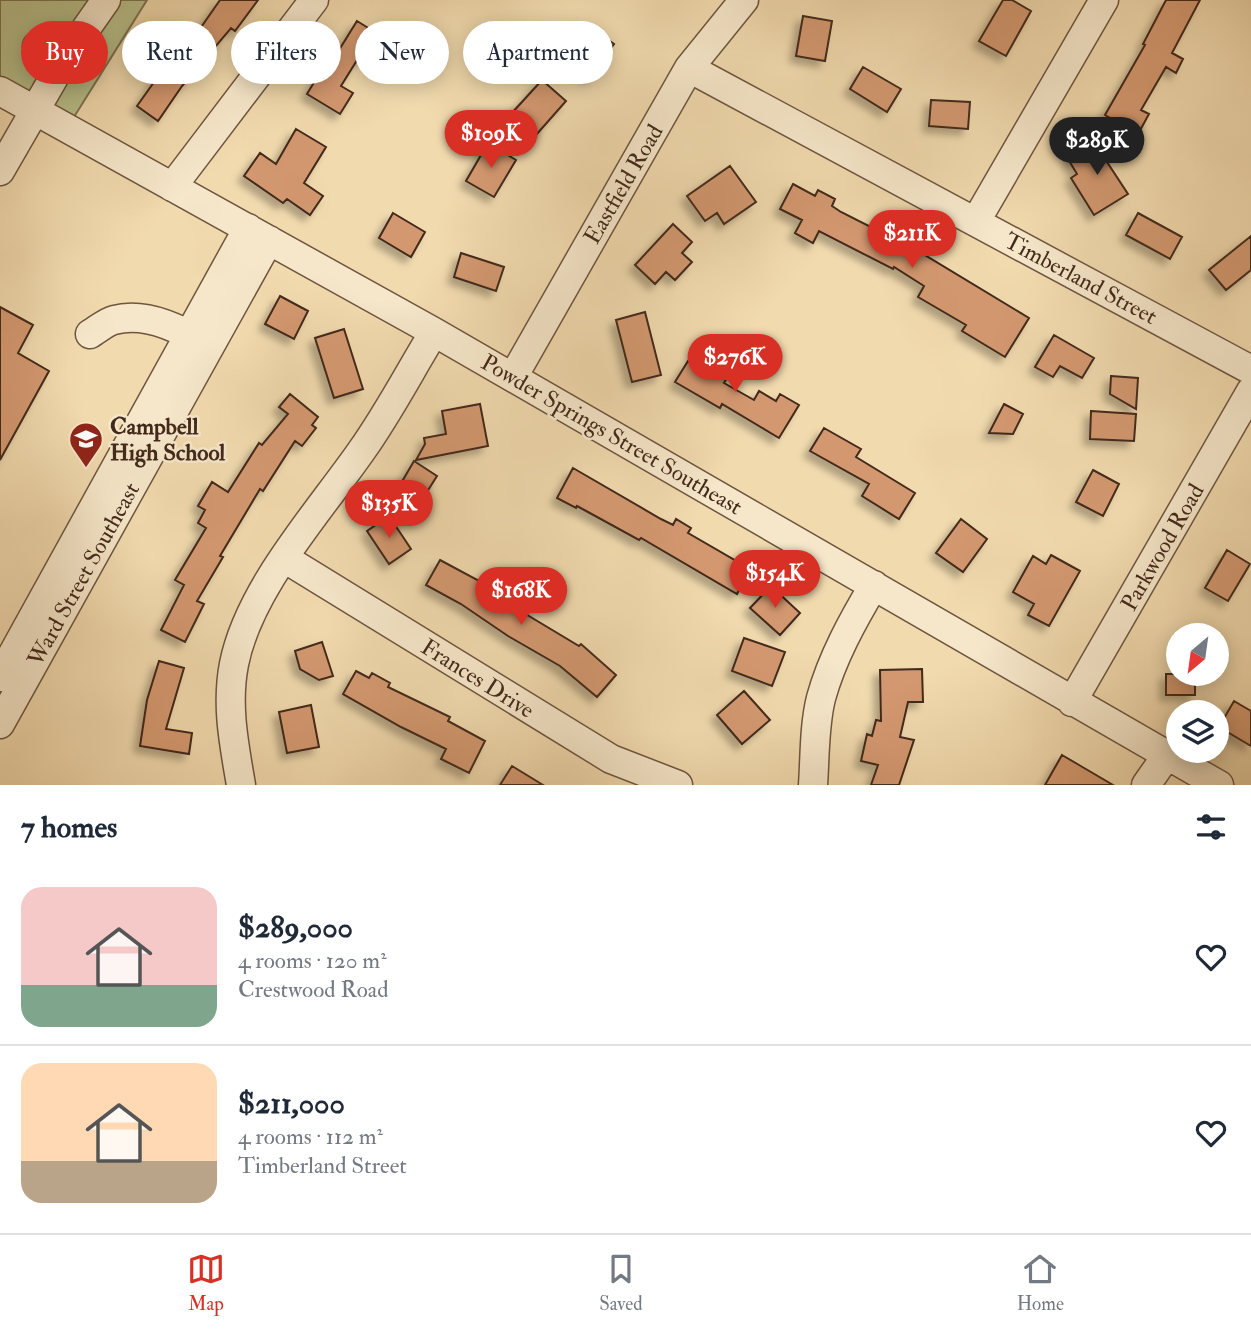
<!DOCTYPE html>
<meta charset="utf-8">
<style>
:root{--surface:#fff;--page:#f6f6f7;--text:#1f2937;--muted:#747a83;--line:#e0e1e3;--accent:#d93025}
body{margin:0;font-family:"IM FELL Double Pica",serif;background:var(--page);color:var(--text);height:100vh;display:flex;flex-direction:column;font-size:26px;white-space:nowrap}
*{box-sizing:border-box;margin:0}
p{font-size:23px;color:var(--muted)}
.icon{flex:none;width:38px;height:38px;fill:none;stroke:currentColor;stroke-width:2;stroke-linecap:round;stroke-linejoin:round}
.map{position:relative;height:785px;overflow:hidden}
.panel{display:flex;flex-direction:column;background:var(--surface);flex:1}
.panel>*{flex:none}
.hud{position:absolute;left:21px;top:21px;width:700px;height:63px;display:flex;gap:14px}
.needle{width:46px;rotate:209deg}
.buttons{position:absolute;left:1166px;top:623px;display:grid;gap:14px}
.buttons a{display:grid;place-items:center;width:63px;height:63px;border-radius:50%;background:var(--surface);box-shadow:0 4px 18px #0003;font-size:35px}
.price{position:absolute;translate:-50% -60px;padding:0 16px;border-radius:24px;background:var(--accent);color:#fff;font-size:23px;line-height:46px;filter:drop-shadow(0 2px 4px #0008)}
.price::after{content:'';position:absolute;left:50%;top:42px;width:21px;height:16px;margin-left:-10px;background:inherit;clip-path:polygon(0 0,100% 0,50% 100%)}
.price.current{background:#222;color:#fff}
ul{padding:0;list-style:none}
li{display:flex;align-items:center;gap:21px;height:175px;padding:0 21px}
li+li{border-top:2px solid var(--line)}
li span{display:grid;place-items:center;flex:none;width:196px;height:140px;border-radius:21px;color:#555}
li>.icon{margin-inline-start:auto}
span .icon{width:84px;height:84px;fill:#fffc;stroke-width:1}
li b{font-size:30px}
h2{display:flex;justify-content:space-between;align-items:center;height:84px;padding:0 21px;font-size:30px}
.tag{padding:0 24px;border-radius:32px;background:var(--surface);box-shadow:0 4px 18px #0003;font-size:24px;line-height:63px}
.tag.current{background:var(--accent);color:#fff}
.dock{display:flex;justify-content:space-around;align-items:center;height:98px;border-top:2px solid var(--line);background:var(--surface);font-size:19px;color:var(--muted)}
.dock a{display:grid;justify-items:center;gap:4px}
.dock .current{color:var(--accent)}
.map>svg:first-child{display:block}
</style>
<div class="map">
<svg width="1251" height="785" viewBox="0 0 1251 785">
<defs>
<filter id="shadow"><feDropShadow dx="-6" dy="6" stdDeviation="3.5" flood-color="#0004"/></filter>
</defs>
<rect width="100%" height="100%" fill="#f1daae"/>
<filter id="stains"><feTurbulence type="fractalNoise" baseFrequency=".00286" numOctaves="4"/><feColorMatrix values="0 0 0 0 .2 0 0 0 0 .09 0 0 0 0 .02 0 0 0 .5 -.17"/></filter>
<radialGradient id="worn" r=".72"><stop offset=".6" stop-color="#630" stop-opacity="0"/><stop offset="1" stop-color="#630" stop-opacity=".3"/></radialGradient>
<path fill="#b8c08b" stroke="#7d7453" stroke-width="2" d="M0,0H147L69,125L0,88Z"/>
<path fill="#d3986f" stroke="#42291b" stroke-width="2" filter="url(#shadow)" d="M220,0H258L235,31L231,28L182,86L158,121L137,106L169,61L160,54L186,24L197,33Z
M1003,0H1012L1031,11L1006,56L979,41Z
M1166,0H1200L1172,53L1183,59L1176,73L1166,67L1141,110L1149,114L1138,134L1105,115L1145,45L1143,44Z
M803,16L832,21L825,61L796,56Z
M357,21L378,34L363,59L359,57L341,86L353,93L340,114L307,94L327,61L331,63Z
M587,25L614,44L590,78L564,60Z
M863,67L901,89L887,112L850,89Z
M542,80L566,101L536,135L511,114Z
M931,100L970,102L968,129L929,126Z
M296,129L326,147L304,183L323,196L310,215L287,199L283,203L244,176L260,153L276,164Z
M1101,138L1113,158L1107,162L1128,194L1094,215L1071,178L1077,174L1068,159Z
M488,143L516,160L494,197L466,181Z
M730,166L756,202L724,224L717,213L705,221L687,196Z
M793,184L815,196L818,190L835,199L832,206L841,212L918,251L1029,318L1005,357L962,331L966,325L918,297L924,286L894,267L893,269L819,231L813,243L795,233L802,220L780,209Z
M393,213L425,232L411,257L379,238Z
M1138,213L1182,237L1170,259L1126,235Z
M673,224L692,242L682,253L692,262L675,280L666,272L655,284L635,265Z
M1251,236V270L1226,290L1209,270Z
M461,253L504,267L496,291L454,277Z
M280,296L308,311L294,339L265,324Z
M0,307L33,325L18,353L49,371L0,460Z
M645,312L661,375L632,382L616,320Z
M344,329L363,389L334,398L315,338Z
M1054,335L1094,358L1082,378L1060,366L1053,377L1035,367Z
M705,349L734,366L724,383L754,400L759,391L776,401L780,394L799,405L779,438L722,404L720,408L675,382L688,361L695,366Z
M1111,376L1138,378L1136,409L1110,394Z
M290,394L318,417L312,425L316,428L302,446L295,441L263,491L260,489L220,556L223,557L197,601L204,604L185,642L161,630L184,585L175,580L206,528L198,523L205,510L198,506L212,482L228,492L259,443L262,445L288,414L279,407Z
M480,404L488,446L416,460L425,444L424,438L446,434L442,411Z
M1004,404L1023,414L1013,434L989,433Z
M1091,411L1136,414L1134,441L1090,439Z
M824,428L861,449L856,457L915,493L899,519L862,496L869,484L810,451Z
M414,461L437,476L418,506L396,492Z
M573,468L661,519L673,525L676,519L691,528L688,533L750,569L737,594L641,538L639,540L577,506L576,508L557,498Z
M1093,470L1119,484L1103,516L1076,502Z
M389,516L411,549L389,564L367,531Z
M961,519L987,539L963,572L936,553Z
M1227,550L1250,564L1228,601L1205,588Z
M1051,555L1080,571L1049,626L1028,615L1034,604L1013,592L1033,556L1046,564Z
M440,560L485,584L524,613L579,646L581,644L616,675L597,697L560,666L508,636L461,604L426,585Z
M771,586L800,613L780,635L750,608Z
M744,638L785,652L772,686L732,671Z
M322,642L333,676L319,680L300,669L295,651Z
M159,661L184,668L166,729L192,733L189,754L140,746L147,700Z
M922,669L923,702H908L900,737L914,740L899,785H871L878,765L861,761L867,734L872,736L876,720L881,721L880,670Z
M356,671L369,678L372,673L390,683L388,687L450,717L448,721L485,741L469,773L441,759L446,749L401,727L343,694Z
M1166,674H1195V695H1166Z
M744,691L770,720L742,744L717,715Z
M1234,701L1251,711V746L1219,727Z
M311,705L319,747L287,753L279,712Z
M1062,755L1113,785H1045Z
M512,766L543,785H500Z"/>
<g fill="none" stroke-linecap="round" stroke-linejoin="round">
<g stroke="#6e5540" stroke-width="31">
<path id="minor" d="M37,46L64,60
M689,68L1251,370
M0,91L434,332L1219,785
M0,171L64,60L106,0
M172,187L314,0
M976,221L1104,0
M90,334C97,330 106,322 114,320C145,312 179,328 204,344
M513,377L689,68L744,0
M284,558L611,759L678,785
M0,677L248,228
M1072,702L1251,391
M0,724L269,240
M241,785C234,744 226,705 234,664C249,588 319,512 362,450C389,412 410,371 434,332
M813,785C815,757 814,726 821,698C832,658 853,620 874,585
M1146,785L1167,755"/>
</g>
<use href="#minor" stroke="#f6e7ca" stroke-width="28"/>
</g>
<defs>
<g id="school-pin" transform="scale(1.75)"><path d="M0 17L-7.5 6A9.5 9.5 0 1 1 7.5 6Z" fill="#8f2418" stroke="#f6e7ca"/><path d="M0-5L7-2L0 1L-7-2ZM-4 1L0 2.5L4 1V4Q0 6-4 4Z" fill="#fff"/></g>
</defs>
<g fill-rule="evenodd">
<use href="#school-pin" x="86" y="439"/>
</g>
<g text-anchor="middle" stroke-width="5" stroke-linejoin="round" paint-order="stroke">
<g font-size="23" fill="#42291b" stroke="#f6e7ca">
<text transform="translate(623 184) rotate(-60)" y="8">Eastfield Road</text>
<text transform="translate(1081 278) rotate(28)" y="8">Timberland Street</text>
<text transform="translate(612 434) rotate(30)" y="8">Powder Springs Street Southeast</text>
<text transform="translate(1162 547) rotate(-60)" y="8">Parkwood Road</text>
<text transform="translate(83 574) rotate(-61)" y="8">Ward Street Southeast</text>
<text transform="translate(478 678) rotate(32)" y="8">Frances Drive</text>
</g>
<g font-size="23" font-weight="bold" fill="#42291b" stroke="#f6e7ca" text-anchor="start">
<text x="110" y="434">Campbell<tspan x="110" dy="26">High School</tspan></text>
</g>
</g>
<rect width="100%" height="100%" filter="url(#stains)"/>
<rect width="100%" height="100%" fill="url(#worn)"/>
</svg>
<div class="buttons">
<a><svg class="needle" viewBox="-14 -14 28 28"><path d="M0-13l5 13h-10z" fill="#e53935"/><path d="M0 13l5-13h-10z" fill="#747a83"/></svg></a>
<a><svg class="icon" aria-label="layers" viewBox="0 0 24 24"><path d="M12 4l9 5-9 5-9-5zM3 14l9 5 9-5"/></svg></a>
</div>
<b class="price" style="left:491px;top:170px">$109K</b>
<b class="price current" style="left:1097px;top:177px">$289K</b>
<b class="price" style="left:912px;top:270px">$211K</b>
<b class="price" style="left:735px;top:394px">$276K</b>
<b class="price" style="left:389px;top:540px">$135K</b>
<b class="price" style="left:775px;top:610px">$154K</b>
<b class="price" style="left:521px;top:627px">$168K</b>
<div class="hud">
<a class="tag current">Buy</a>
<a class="tag">Rent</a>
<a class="tag">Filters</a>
<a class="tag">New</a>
<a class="tag">Apartment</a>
</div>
</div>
<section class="panel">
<h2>7 homes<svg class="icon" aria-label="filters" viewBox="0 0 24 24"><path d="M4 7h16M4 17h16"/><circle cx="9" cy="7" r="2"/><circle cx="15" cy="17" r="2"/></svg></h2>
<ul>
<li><span style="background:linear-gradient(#f6c9c9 70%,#7fa58c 0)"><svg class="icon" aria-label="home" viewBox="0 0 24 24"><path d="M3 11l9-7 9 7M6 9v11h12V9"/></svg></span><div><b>$289,000</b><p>4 rooms · 120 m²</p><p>Crestwood Road</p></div><svg class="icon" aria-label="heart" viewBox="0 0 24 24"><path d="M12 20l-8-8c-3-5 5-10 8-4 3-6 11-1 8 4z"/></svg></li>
<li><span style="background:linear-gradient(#ffd9b3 70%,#b9a48a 0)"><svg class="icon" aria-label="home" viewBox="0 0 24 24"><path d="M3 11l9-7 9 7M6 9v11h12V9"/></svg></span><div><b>$211,000</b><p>4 rooms · 112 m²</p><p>Timberland Street</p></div><svg class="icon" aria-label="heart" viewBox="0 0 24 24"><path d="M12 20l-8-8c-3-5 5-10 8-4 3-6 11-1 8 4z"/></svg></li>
</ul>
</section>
<nav class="dock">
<a class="current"><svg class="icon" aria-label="map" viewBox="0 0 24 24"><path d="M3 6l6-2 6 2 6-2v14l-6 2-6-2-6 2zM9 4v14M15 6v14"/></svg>Map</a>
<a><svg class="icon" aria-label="saved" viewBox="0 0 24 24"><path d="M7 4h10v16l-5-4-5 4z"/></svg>Saved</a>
<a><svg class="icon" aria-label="home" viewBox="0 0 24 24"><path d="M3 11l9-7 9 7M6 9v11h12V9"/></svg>Home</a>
</nav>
